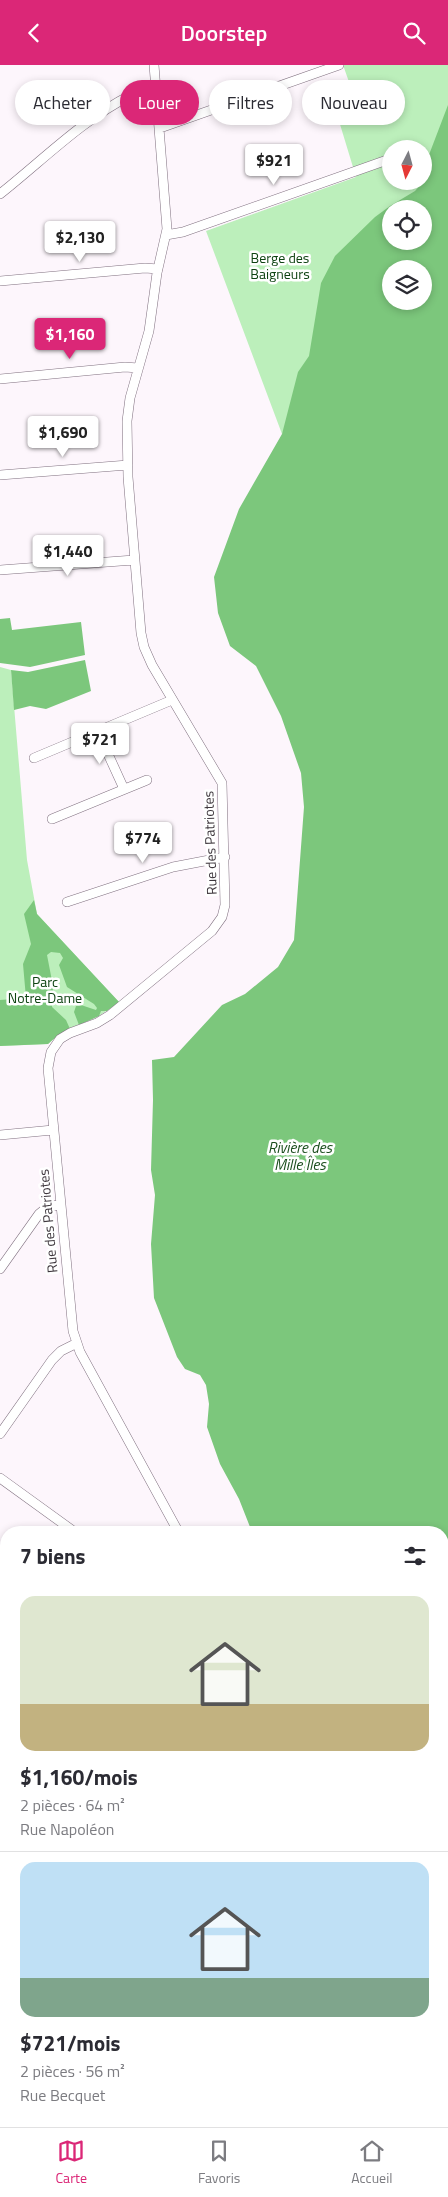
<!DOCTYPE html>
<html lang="fr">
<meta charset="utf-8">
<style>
:root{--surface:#fff;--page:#f7f7f7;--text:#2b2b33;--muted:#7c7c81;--line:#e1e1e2;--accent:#db2777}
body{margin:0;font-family:"Titillium Web",sans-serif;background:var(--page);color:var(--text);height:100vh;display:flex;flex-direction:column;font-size:19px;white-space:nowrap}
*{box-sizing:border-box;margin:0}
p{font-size:16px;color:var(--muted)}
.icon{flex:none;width:28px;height:28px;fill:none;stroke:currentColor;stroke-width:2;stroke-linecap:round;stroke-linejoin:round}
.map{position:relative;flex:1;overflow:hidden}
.drawer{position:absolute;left:0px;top:1461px;width:449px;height:601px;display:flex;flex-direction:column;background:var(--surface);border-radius:20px 20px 0 0;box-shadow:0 2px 8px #0003}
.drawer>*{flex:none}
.top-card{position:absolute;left:15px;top:15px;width:419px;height:45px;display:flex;gap:10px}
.needle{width:32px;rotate:186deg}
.fabs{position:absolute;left:382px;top:75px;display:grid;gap:10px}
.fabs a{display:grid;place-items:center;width:50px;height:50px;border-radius:50%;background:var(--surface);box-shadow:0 2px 8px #0003;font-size:25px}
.price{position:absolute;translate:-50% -42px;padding:0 11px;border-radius:5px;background:#fff;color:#222;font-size:16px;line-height:32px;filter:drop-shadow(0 1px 2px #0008)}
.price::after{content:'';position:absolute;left:50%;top:30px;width:15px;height:11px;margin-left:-8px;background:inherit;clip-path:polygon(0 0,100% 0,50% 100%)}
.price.active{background:var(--accent);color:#fff}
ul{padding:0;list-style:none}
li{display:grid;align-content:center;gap:10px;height:265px;padding:0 20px}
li+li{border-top:1px solid var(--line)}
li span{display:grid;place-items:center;height:155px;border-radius:15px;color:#555}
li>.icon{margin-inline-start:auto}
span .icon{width:90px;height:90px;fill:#fffc;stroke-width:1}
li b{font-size:21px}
h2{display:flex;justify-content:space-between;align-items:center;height:60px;padding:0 20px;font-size:21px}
.tag{padding:0 18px;border-radius:22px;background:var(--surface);box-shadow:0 2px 8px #0003;font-size:18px;line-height:45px}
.tag.active{background:var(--accent);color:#fff}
header{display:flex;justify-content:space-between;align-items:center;height:65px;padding:0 20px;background:var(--accent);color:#fff;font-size:22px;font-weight:600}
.dock{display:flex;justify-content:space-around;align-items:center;height:70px;border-top:1px solid var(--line);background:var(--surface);font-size:14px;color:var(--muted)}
.dock a{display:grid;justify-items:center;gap:2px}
.dock .active{color:var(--accent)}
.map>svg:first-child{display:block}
</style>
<header><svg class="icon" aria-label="back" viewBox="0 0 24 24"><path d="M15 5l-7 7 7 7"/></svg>Doorstep<svg class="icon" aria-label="search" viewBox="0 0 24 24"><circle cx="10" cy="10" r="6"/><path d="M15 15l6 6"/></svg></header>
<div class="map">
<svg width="448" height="2062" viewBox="0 0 448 2062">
<rect width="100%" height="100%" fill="#fdf6fc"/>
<path fill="#bcefbb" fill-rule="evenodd" d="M343,0H448V107L391,144L313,318L282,369L206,166L356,112L339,56L360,48ZM391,84H424V116H391Z
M0,602L11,605L27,795L37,849L119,937L99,951L62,967L48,979L0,981Z
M6,1799V1908L0,1910V1804Z"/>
<path fill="#7cc77c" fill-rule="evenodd" d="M448,40V1973L442,1969V1468L252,1467L239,1434L220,1399L207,1362L209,1339L206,1320L200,1310L185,1304L177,1292L154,1233L151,1179L155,1130L151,1105L153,1035L152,995L174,992L222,940L245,929L278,902L294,875L304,742L301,708L281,651L256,601L230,581L218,548L214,512L239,444L282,369L298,307L309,291L321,218L335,191L375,152L390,141L415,126L424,116L427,95ZM391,144H424V176H391ZM391,204H424V236H391Z
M10,553L12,565L81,557L85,590L30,602L0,598V554Z
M85,595L91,626L46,644L30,641L14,645L11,605L28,607Z
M34,835L37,849L119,937L107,946H101L99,951L79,960L74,947L76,941L81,940L96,945L97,943L94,939L67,922L59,900L63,893L60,888L51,887L47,890L53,921L52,942L66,955L70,964L57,971L48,979L0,981V935L26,933L23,899L31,879L24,849Z
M6,1908V2056H327L323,2062H0V1910Z"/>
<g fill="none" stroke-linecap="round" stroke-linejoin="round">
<g stroke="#817180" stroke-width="10">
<path id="minor" d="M154,0L167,164L157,208L149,266L130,333L127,356L128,412L141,568L144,582L152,600L222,718L225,840L222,852L212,866L110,950L97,958L70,968L60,974L51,987L48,1003L73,1266L80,1287L179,1468
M160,63L339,0
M0,129C43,95 82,55 131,30C139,26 146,21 155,19
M166,170L183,167L387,95
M0,216L145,203L158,204
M0,314L125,302L138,303
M0,410L128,400
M0,505L134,495
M98,667L124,724
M34,693L172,635
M52,754L147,715
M67,837L173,802L225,792
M0,1070L53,1065
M0,1204L39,1149L49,1141L60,1140
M0,1369L52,1295L61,1286L77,1278
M0,1413L76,1468
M0,1577L6,1581
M0,1708L6,1688"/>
</g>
<use href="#minor" stroke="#fff" stroke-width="9"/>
<path stroke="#655e64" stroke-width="2.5" stroke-dasharray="9 9" stroke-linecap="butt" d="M0,1541L6,1545
M442,1875L448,1880"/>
</g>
<g text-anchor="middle" stroke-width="5" stroke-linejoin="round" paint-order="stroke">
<g font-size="14" fill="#0e4312" stroke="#fff">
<text x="280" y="198">Berge des<tspan x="280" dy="16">Baigneurs</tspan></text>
<text x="45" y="922">Parc<tspan x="45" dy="16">Notre-Dame</tspan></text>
</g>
<g font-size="14" fill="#3e373d" stroke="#fff">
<text transform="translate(210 778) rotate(-92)" y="5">Rue des Patriotes</text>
<text transform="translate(48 1156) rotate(-95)" y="5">Rue des Patriotes</text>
</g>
<g font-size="15" font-style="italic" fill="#1a4d1c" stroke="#fff">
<text x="300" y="1088">Rivière des<tspan x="300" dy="17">Mille Îles</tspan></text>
</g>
</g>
</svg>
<div class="fabs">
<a><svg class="needle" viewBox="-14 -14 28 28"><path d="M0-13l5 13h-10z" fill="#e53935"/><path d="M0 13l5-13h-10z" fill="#7c7c81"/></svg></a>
<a><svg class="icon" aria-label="locate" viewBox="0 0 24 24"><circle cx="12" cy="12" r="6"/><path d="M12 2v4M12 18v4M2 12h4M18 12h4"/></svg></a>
<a><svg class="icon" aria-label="layers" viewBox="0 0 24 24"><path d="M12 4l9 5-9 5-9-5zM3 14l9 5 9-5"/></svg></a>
</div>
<b class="price" style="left:274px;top:121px">$921</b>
<b class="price" style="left:80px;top:198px">$2,130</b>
<b class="price active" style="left:70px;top:295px">$1,160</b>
<b class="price" style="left:63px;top:393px">$1,690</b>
<b class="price" style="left:68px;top:512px">$1,440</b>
<b class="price" style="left:100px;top:700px">$721</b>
<b class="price" style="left:143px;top:799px">$774</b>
<div class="top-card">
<a class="tag">Acheter</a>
<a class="tag active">Louer</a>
<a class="tag">Filtres</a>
<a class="tag">Nouveau</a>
</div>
<section class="drawer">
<h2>7 biens<svg class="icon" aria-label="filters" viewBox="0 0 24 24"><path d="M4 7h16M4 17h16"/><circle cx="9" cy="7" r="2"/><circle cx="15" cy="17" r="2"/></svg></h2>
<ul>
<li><span style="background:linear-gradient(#dfe7d0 70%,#c2b280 0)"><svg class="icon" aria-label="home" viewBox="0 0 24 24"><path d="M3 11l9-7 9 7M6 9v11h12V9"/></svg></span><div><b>$1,160/mois</b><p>2 pièces · 64 m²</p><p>Rue Napoléon</p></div></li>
<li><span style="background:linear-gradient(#bfe0f5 75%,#7fa58c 0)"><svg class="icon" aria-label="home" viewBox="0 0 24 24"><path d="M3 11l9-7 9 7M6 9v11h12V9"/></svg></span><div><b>$721/mois</b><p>2 pièces · 56 m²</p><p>Rue Becquet</p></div></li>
</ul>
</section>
</div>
<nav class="dock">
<a class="active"><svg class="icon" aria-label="map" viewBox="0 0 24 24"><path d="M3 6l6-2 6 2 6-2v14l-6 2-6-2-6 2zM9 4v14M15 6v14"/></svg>Carte</a>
<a><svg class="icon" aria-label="saved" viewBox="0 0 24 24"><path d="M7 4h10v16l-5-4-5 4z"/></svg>Favoris</a>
<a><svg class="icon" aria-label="home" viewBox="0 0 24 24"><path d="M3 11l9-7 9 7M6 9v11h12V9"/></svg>Accueil</a>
</nav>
